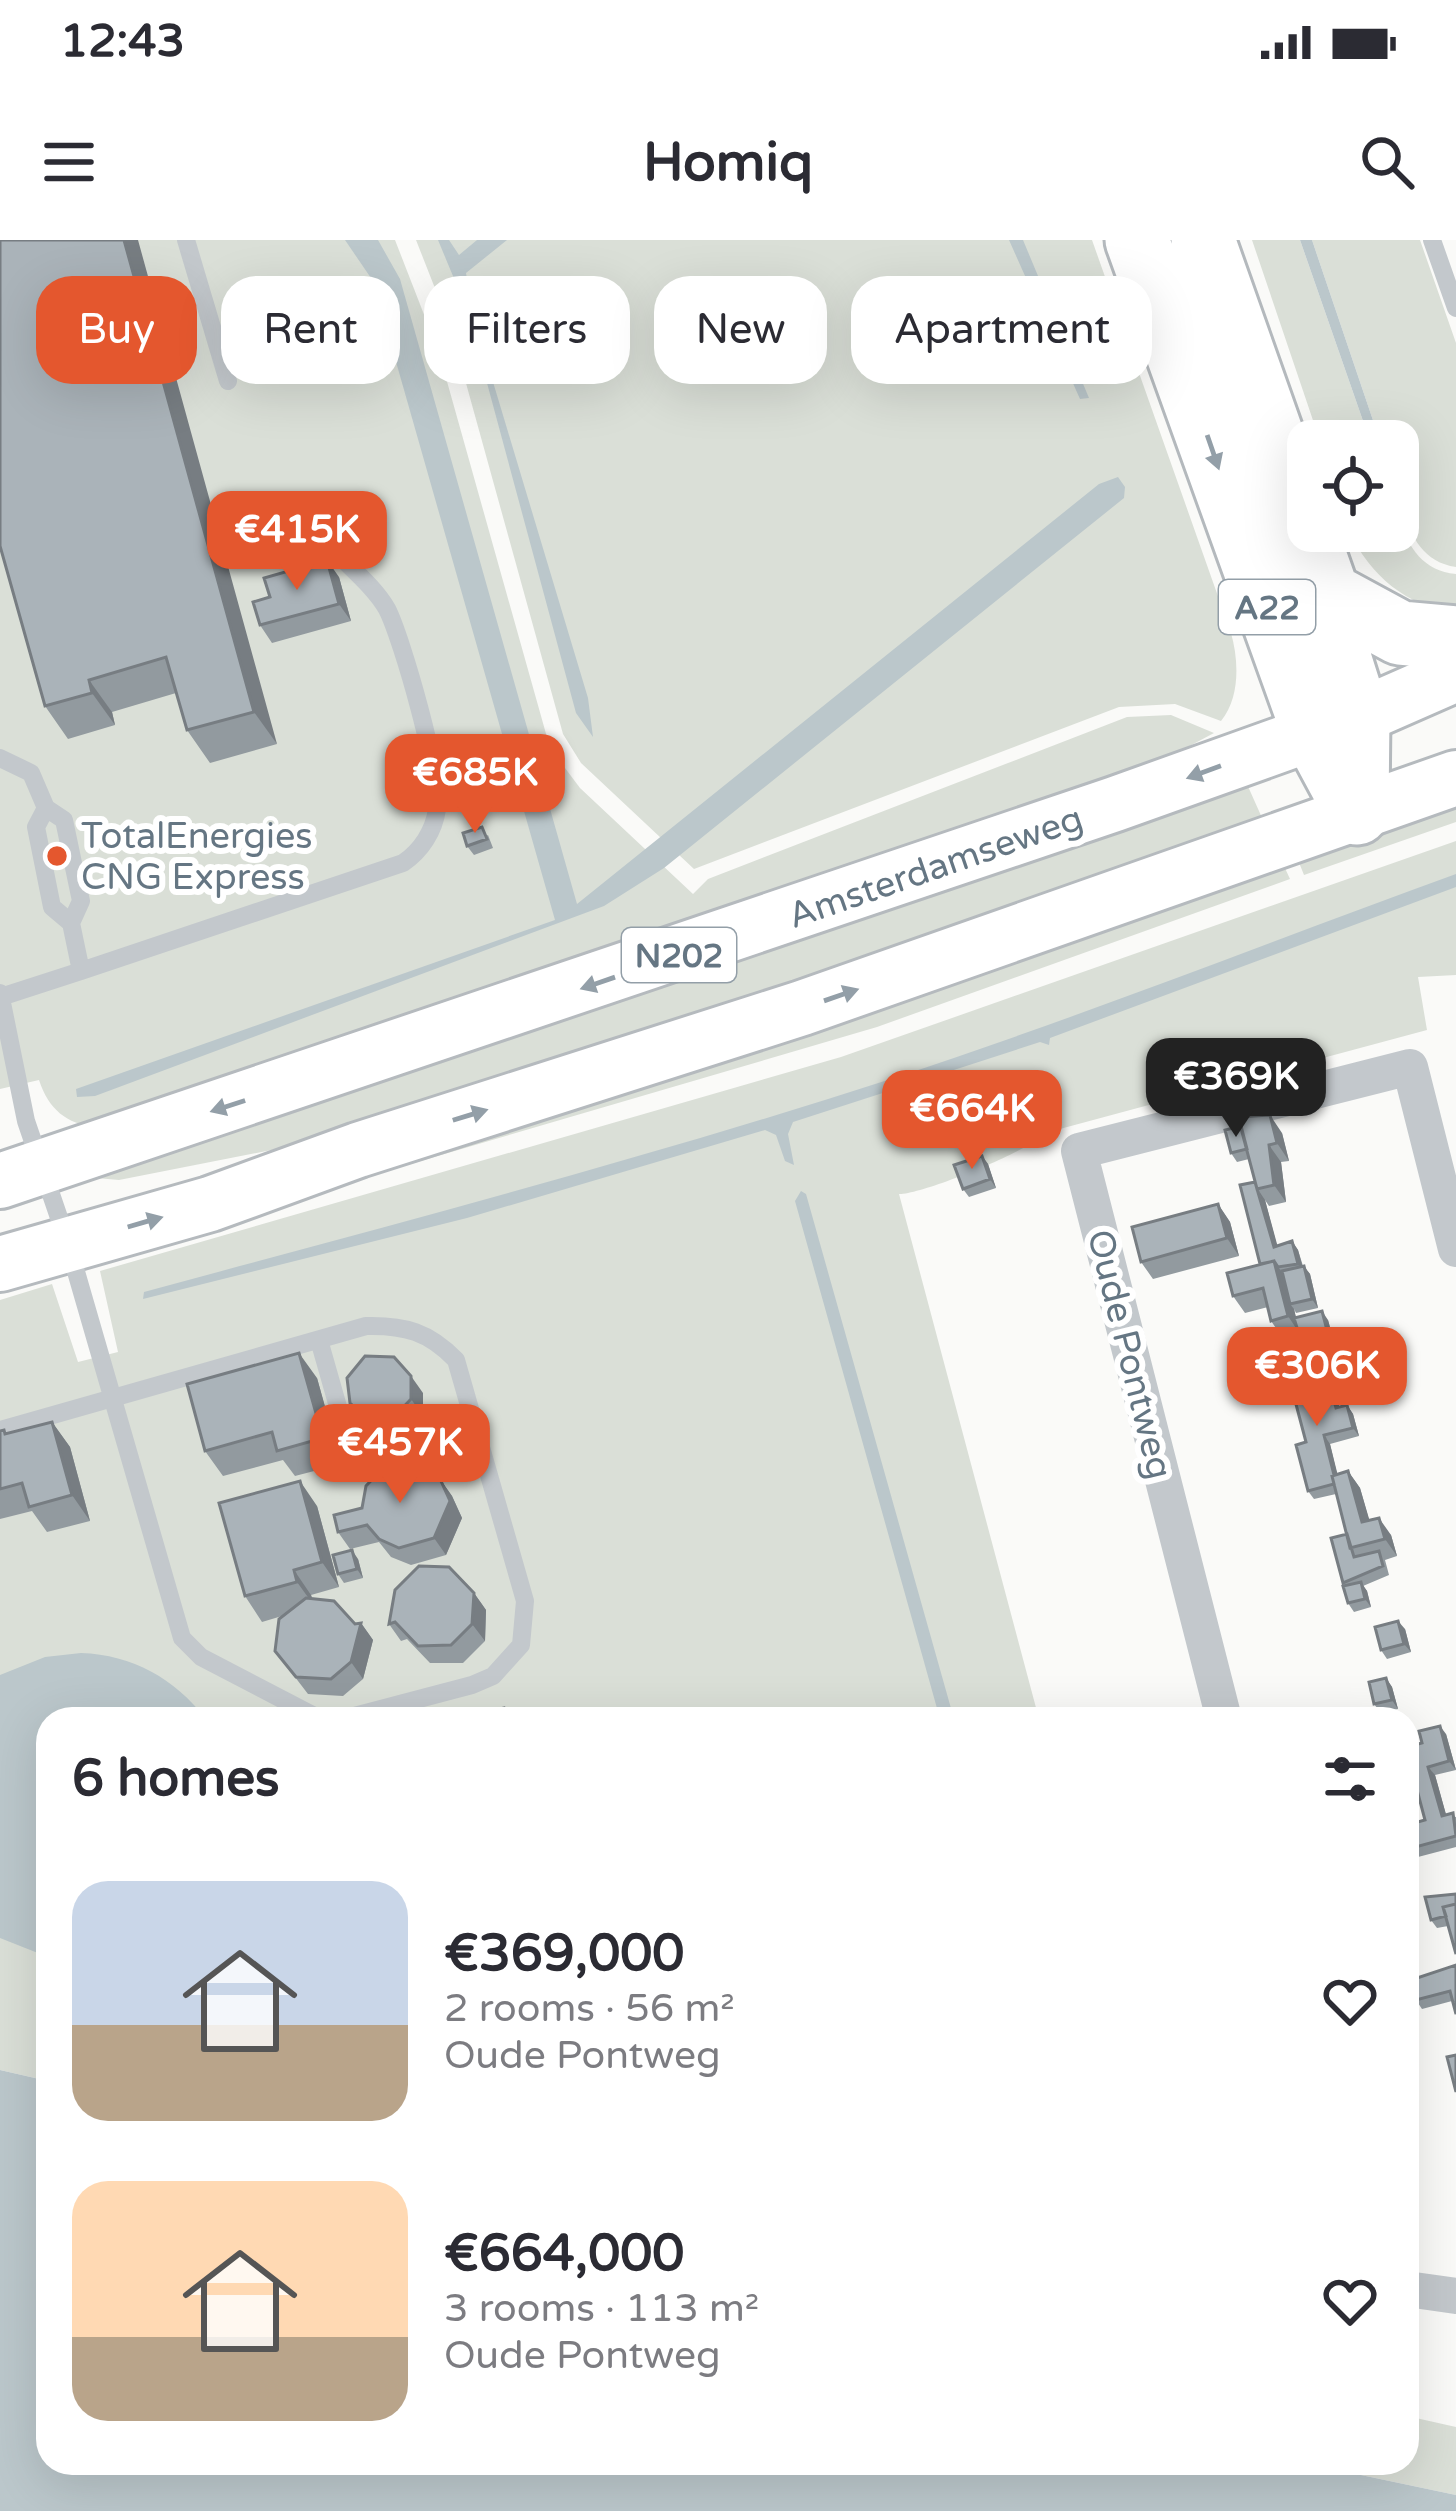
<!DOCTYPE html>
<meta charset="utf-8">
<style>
:root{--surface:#fff;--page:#f2f2f3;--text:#2b2b33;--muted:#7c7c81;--accent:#e4572e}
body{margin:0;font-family:"Varela Round",sans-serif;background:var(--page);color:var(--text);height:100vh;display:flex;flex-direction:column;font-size:45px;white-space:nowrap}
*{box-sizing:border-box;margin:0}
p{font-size:39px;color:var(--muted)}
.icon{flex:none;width:66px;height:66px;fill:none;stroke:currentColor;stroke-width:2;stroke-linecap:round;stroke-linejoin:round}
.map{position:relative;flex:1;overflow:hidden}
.side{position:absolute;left:36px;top:1467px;width:1383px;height:768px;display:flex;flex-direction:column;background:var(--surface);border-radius:36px;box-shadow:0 12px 48px #0002}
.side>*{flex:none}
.hud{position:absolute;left:36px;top:36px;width:1386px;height:108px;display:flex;gap:24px}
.tools{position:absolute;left:1287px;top:180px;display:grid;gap:24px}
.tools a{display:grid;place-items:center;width:132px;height:132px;border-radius:24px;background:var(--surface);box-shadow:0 12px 48px #0002;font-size:60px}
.price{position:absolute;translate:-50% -102px;padding:0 27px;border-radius:24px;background:var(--accent);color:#fff;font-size:39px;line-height:78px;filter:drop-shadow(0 3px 6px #0008)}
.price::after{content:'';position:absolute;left:50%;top:72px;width:36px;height:27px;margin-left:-18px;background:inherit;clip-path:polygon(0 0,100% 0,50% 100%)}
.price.current{background:#222;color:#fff}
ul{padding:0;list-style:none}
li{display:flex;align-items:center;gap:36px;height:300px;padding:0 36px}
li span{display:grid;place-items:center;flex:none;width:336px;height:240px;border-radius:36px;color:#555}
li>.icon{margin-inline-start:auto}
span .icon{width:144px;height:144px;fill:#fffc;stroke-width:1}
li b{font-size:51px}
h2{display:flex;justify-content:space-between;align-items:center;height:144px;padding:0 36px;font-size:51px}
.tag{padding:0 42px;border-radius:36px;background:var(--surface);box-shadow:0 12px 48px #0002;font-size:42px;line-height:108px}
.tag.current{background:var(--accent);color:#fff}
.status{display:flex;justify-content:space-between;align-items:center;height:84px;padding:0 60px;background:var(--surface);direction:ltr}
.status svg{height:33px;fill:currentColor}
header{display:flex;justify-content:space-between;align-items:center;height:156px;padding:0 36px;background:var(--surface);font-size:54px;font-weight:700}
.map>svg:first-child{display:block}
</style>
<div class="status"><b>12:43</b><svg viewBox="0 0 49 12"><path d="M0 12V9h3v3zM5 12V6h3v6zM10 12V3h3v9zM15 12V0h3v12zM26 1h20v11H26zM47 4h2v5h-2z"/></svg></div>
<header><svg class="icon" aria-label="menu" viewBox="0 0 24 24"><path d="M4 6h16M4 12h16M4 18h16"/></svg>Homiq<svg class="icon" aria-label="search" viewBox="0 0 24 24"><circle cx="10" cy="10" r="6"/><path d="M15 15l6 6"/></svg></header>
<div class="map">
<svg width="1456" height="2271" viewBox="0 0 1456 2271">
<rect width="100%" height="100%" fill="#fafaf8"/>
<path fill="#dadfd7" d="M0,0H395L439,113L550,508L580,548L693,654L708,639L1127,477L1171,475L1214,493L1120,543L96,888C66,883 49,870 39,840L0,849Z
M416,0H1092L1231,393C1239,421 1240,458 1221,481L1175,464L1119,467L694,629L581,523L563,494L451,89Z
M1252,0H1300L1370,201H1320Z
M1312,0H1420L1456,103V327C1400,319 1398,246 1398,201H1380Z
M1398,278C1409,308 1423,331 1456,334V374C1406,365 1371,337 1349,291H1398Z
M1242,533L1263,580L927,703L317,901L119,940L85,937Z
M1456,564V582L1304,635L1298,620Z
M1456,601V735L1418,737L1427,790L1045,893C1032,910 921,955 899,954L1039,1479H48V1841L0,1830V1060L52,1044L78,1122L118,1112L100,1031L841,817Z
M1284,626L1290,639L877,787L213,982Z
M1407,2176L1456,2187V2255L1304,2223H1407Z"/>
<path fill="#bbc7cb" d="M345,0H378L400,39L577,664L1099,244L1118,237L1125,247L1124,258L664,628L604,666L95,856L77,857L76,849L555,680L373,41Z
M438,0H449L459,15L477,0H507L466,33L472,68L465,65Z
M1009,0H1023L1089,158L1080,159Z
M1300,0H1312L1380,201H1370Z
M481,102L588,458L593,497L576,473L477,106Z
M1456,634V647L1050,798L1049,805L1040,802L793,882L788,894L794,925L785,921L776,895L765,890L467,978L143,1059L144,1052C395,984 647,918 894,838C1083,776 1269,702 1456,634Z
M801,951L806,954L954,1479H940L795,961Z
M81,1413C133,1415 174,1438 206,1479H48V1717L0,1698V1435L45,1417Z
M0,1830L48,1841V2223H1304L1456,2255V2271H0Z"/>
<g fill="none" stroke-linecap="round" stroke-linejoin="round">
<g stroke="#b5babe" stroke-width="60">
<path id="primary" d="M0,941L1115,564L1358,477L1456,434
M0,1024L210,964L358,910L802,768L1456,538"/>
</g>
<g stroke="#b4b9bd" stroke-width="69">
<path id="motorway" d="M1137,0L1314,493L1357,573
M1203,0L1328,354L1334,401L1358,477L1357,567
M1328,354L1400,393L1456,398"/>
</g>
<path stroke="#c3c8cc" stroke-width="18" d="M186,0L228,141
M1432,0L1456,68
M0,518L31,533L46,568L64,580L81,661L71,683L81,731L403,623C421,611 434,591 437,569C442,539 402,398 387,369C374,346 348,326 330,306
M46,568L36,587L52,667L71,683
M0,753L26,881L68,1004L182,1398L201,1417L320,1479
M1,757L81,731
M319,1100L350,1209
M0,1190L366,1086C405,1085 429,1092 456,1120L525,1361L521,1405L493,1436L472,1445L343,1479"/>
<path stroke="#c3c8cc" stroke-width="36" d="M1224,1479L1079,911L1410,827L1456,1009
M1407,2049L1456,2056"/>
<use href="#primary" stroke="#fff" stroke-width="54"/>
<use href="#motorway" stroke="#fff" stroke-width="63"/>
</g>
<path fill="#929a9f" d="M0,0L277,504L210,523L187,490L176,453L112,472L115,485L68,499L45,466Z
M339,337L351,381L272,403L260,385Z
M488,595L493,608L474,615L467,606Z
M1282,893L1289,921L1281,922L1286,962L1269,966L1265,960L1277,1006L1292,1001L1298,1010L1303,1026L1310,1034L1318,1068L1296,1073L1294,1069L1296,1078L1328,1080L1334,1102L1307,1110L1299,1094L1283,1098L1271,1081L1268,1067L1245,1073L1233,1056L1260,1024L1255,942L1249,919L1237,922L1231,913Z
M982,916L988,924L996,948L969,957L963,949Z
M1218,964L1230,982L1239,1016L1153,1039L1141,1022Z
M317,1138L341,1224L295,1236L283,1220L223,1236L205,1211Z
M1312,1138L1316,1150L1336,1154L1339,1167L1347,1165L1353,1174L1359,1196L1330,1204L1337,1234L1348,1231L1360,1248L1369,1280L1391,1295L1397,1316L1385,1320L1389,1335L1363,1346L1367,1351L1371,1367L1354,1372L1348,1363L1343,1343L1347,1294L1336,1254L1314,1259L1308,1251L1306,1202Z
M423,1153V1176L405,1195L381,1196L362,1181L350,1163Z
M52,1182L70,1207L90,1281L47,1292L32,1271L0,1279V1191L7,1194Z
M440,1239L452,1256L462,1278L446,1315L411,1325L391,1317L379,1302L350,1309L338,1292L362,1268Z
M317,1266L339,1347L311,1355L312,1358L355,1384L361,1383L373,1400L363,1439L343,1456L308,1454L275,1411L282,1376L262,1382L245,1356Z
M358,1319L363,1338L344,1343L338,1334Z
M474,1353L486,1370L485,1401L463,1423H430L407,1399L401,1401L389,1384Z
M1405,1389L1411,1412L1387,1419L1381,1410Z
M1386,1438L1392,1447L1398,1469L1381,1473L1374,1464Z
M1446,1494L1456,1530L1435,1535L1446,1575L1456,1577V1607L1418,1617L1412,1608L1425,1580L1415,1541L1407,1543V1515Z
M1456,1654L1448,1686L1437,1688L1431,1680Z
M1456,1725V1775L1452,1761L1422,1769L1416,1760Z"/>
<path fill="#777d82" d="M124,0H138L277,504L254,472Z
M327,320L339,337L351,381L339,364Z
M89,440L112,472L115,485L92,453Z
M1270,875L1282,893L1289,921L1277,903Z
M1269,905L1281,922L1286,962L1274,945Z
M982,916L988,924L996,948L990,939Z
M1259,951L1265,960L1280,1015L1274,1007Z
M1218,964L1230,982L1239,1016L1227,998Z
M1292,1001L1298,1010L1304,1032L1298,1024Z
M1274,1021L1286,1038L1290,1064L1294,1069L1300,1094L1288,1076Z
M1304,1026L1310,1034L1318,1068L1312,1059Z
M1322,1071L1328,1080L1334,1102L1328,1094Z
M299,1113L317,1138L341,1224L323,1198Z
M411,1136L423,1153V1176L411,1159Z
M1330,1146L1336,1154L1342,1177L1336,1168Z
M1347,1165L1353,1174L1359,1196L1353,1188Z
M52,1182L70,1207L90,1281L72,1255Z
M1324,1195L1330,1204L1342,1252L1336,1243Z
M1348,1231L1360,1248L1375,1299L1362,1282Z
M440,1239L452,1256L462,1278L446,1315L434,1298Z
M300,1241L317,1266L339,1347L322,1322Z
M1379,1278L1391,1295L1397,1316L1385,1299Z
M352,1310L358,1319L363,1338L357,1329Z
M294,1330L311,1355L315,1367L297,1342Z
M1361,1342L1367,1351L1371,1367L1365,1359Z
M474,1353L486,1370L485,1401L472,1384Z
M1398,1381L1405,1389L1411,1412L1404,1404Z
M361,1383L373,1400L363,1439L351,1422Z
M1386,1438L1392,1447L1398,1469L1392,1460Z
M1440,1486L1446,1494L1456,1530L1449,1521Z
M1428,1527L1435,1535L1449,1585L1442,1576Z"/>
<path fill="#aab3b9" stroke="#777d82" stroke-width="3" d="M0,0H124L254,472L187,490L166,417L89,440L92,453L45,466L0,306Z
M327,320L339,364L260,385L253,362L270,357L264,338Z
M482,587L487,599L467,606L463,593Z
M1270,875L1277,903L1269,905L1274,945L1257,949L1238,877Z
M1241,886L1247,909L1231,913L1225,890Z
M982,916L990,939L963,949L954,925Z
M1255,942L1274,1007L1292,1001L1298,1024L1278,1027L1274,1021L1260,1024L1240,945Z
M1218,964L1227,998L1141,1022L1132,987Z
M1274,1021L1288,1076L1271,1081L1263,1048L1233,1056L1227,1033Z
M1304,1026L1312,1059L1290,1064L1282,1031Z
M1322,1071L1328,1094L1301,1101L1294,1078Z
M299,1113L323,1198L277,1211L272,1192L205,1211L187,1144Z
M365,1116L394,1117L411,1136V1159L393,1178L368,1179L350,1163L347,1138Z
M1306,1129L1312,1151L1330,1146L1336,1168L1347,1165L1353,1188L1324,1195L1334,1235L1332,1236L1334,1244L1308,1251L1296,1205L1306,1202L1288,1134Z
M52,1182L72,1255L29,1267L22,1243L0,1249V1191L4,1190L5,1194Z
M416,1222L440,1239L450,1261L434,1298L399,1308L379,1299L367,1285L338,1292L334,1275L362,1268L366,1246L384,1227Z
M1348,1231L1362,1282L1379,1278L1385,1299L1350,1308L1332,1236Z
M300,1241L322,1322L294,1330L297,1342L245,1356L219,1263Z
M1347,1294L1354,1317L1379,1311L1383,1326L1343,1343L1331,1298Z
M352,1310L357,1329L338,1334L333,1315Z
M419,1326L449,1327L474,1353L472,1384L451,1405L418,1406L395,1382L389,1384L395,1350Z
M1361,1342L1365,1359L1348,1363L1343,1346Z
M306,1358L334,1361L355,1384L361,1383L351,1422L331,1439L296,1437L275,1411L279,1379Z
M1398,1381L1404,1404L1381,1410L1375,1387Z
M1386,1438L1392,1460L1374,1464L1369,1442Z
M504,1468L507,1479H474L472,1475Z
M1440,1486L1449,1521L1428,1527L1442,1576L1453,1573L1456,1596L1412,1608L1407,1585L1425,1580L1412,1531L1407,1532V1515L1410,1522L1407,1507L1422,1503L1419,1491Z
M1456,1654V1664L1443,1667L1446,1676L1431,1680L1425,1657Z
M1456,1664V1714L1443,1667Z
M1456,1725V1774L1450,1751L1416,1760L1411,1740Z
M1456,1815V1852L1447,1817Z"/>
<defs><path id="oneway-solid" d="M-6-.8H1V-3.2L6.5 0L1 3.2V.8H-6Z" transform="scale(3)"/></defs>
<g fill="#939fa8">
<use href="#oneway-solid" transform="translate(1213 212) rotate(71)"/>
<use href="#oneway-solid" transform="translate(1204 532) rotate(160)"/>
<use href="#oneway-solid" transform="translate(598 743) rotate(161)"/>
<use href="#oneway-solid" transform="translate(841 755) rotate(-19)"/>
<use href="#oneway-solid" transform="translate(228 866) rotate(162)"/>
<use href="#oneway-solid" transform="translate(470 875) rotate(-17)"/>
<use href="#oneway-solid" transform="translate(145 982) rotate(-16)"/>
</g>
<circle fill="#e4572e" stroke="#fff" stroke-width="4.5" cx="57" cy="616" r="12"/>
<g text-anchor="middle" stroke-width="12" stroke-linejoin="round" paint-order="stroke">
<g fill="#fff" stroke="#939fa8" stroke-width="3">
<rect x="1219" y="340" width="96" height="54" rx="9"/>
<rect x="622" y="688" width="114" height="54" rx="9"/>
</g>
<g font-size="33" font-weight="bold" fill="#657683">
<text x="1267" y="379">A22</text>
<text x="679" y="727">N202</text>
</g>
<g font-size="36" fill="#657683" stroke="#fff" text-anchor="start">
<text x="81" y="608">TotalEnergies<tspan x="81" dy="41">CNG Express</tspan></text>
</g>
<g font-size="36" fill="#657683" stroke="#fff">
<text transform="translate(935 626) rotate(-19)" y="13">Amsterdamseweg</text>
<text transform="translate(1131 1114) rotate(76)" y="13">Oude Pontweg</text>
</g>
</g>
</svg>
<div class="tools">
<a><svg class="icon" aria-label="locate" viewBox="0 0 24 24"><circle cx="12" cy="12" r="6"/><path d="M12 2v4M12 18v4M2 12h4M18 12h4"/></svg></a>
</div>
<b class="price" style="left:297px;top:353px">€415K</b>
<b class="price" style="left:475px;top:596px">€685K</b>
<b class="price current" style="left:1236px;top:900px">€369K</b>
<b class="price" style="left:972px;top:932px">€664K</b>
<b class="price" style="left:1317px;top:1189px">€306K</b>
<b class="price" style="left:400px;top:1266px">€457K</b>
<div class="hud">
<a class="tag current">Buy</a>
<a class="tag">Rent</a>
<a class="tag">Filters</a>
<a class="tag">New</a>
<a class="tag">Apartment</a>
</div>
<section class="side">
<h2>6 homes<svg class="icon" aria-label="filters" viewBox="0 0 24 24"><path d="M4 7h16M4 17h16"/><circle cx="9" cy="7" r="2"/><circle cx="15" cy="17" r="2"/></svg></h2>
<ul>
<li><span style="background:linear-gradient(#c9d6e8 60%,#b9a48a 0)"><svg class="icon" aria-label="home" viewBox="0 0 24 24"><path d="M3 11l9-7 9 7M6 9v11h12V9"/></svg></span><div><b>€369,000</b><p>2 rooms · 56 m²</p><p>Oude Pontweg</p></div><svg class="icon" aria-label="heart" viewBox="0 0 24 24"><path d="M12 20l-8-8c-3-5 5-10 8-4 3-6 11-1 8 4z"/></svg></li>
<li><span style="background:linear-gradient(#ffd9b3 65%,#b9a48a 0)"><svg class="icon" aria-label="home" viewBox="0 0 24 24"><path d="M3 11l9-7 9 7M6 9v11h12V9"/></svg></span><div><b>€664,000</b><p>3 rooms · 113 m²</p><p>Oude Pontweg</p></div><svg class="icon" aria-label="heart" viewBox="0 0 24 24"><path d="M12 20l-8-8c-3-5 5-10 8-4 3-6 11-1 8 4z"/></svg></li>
</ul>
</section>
</div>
